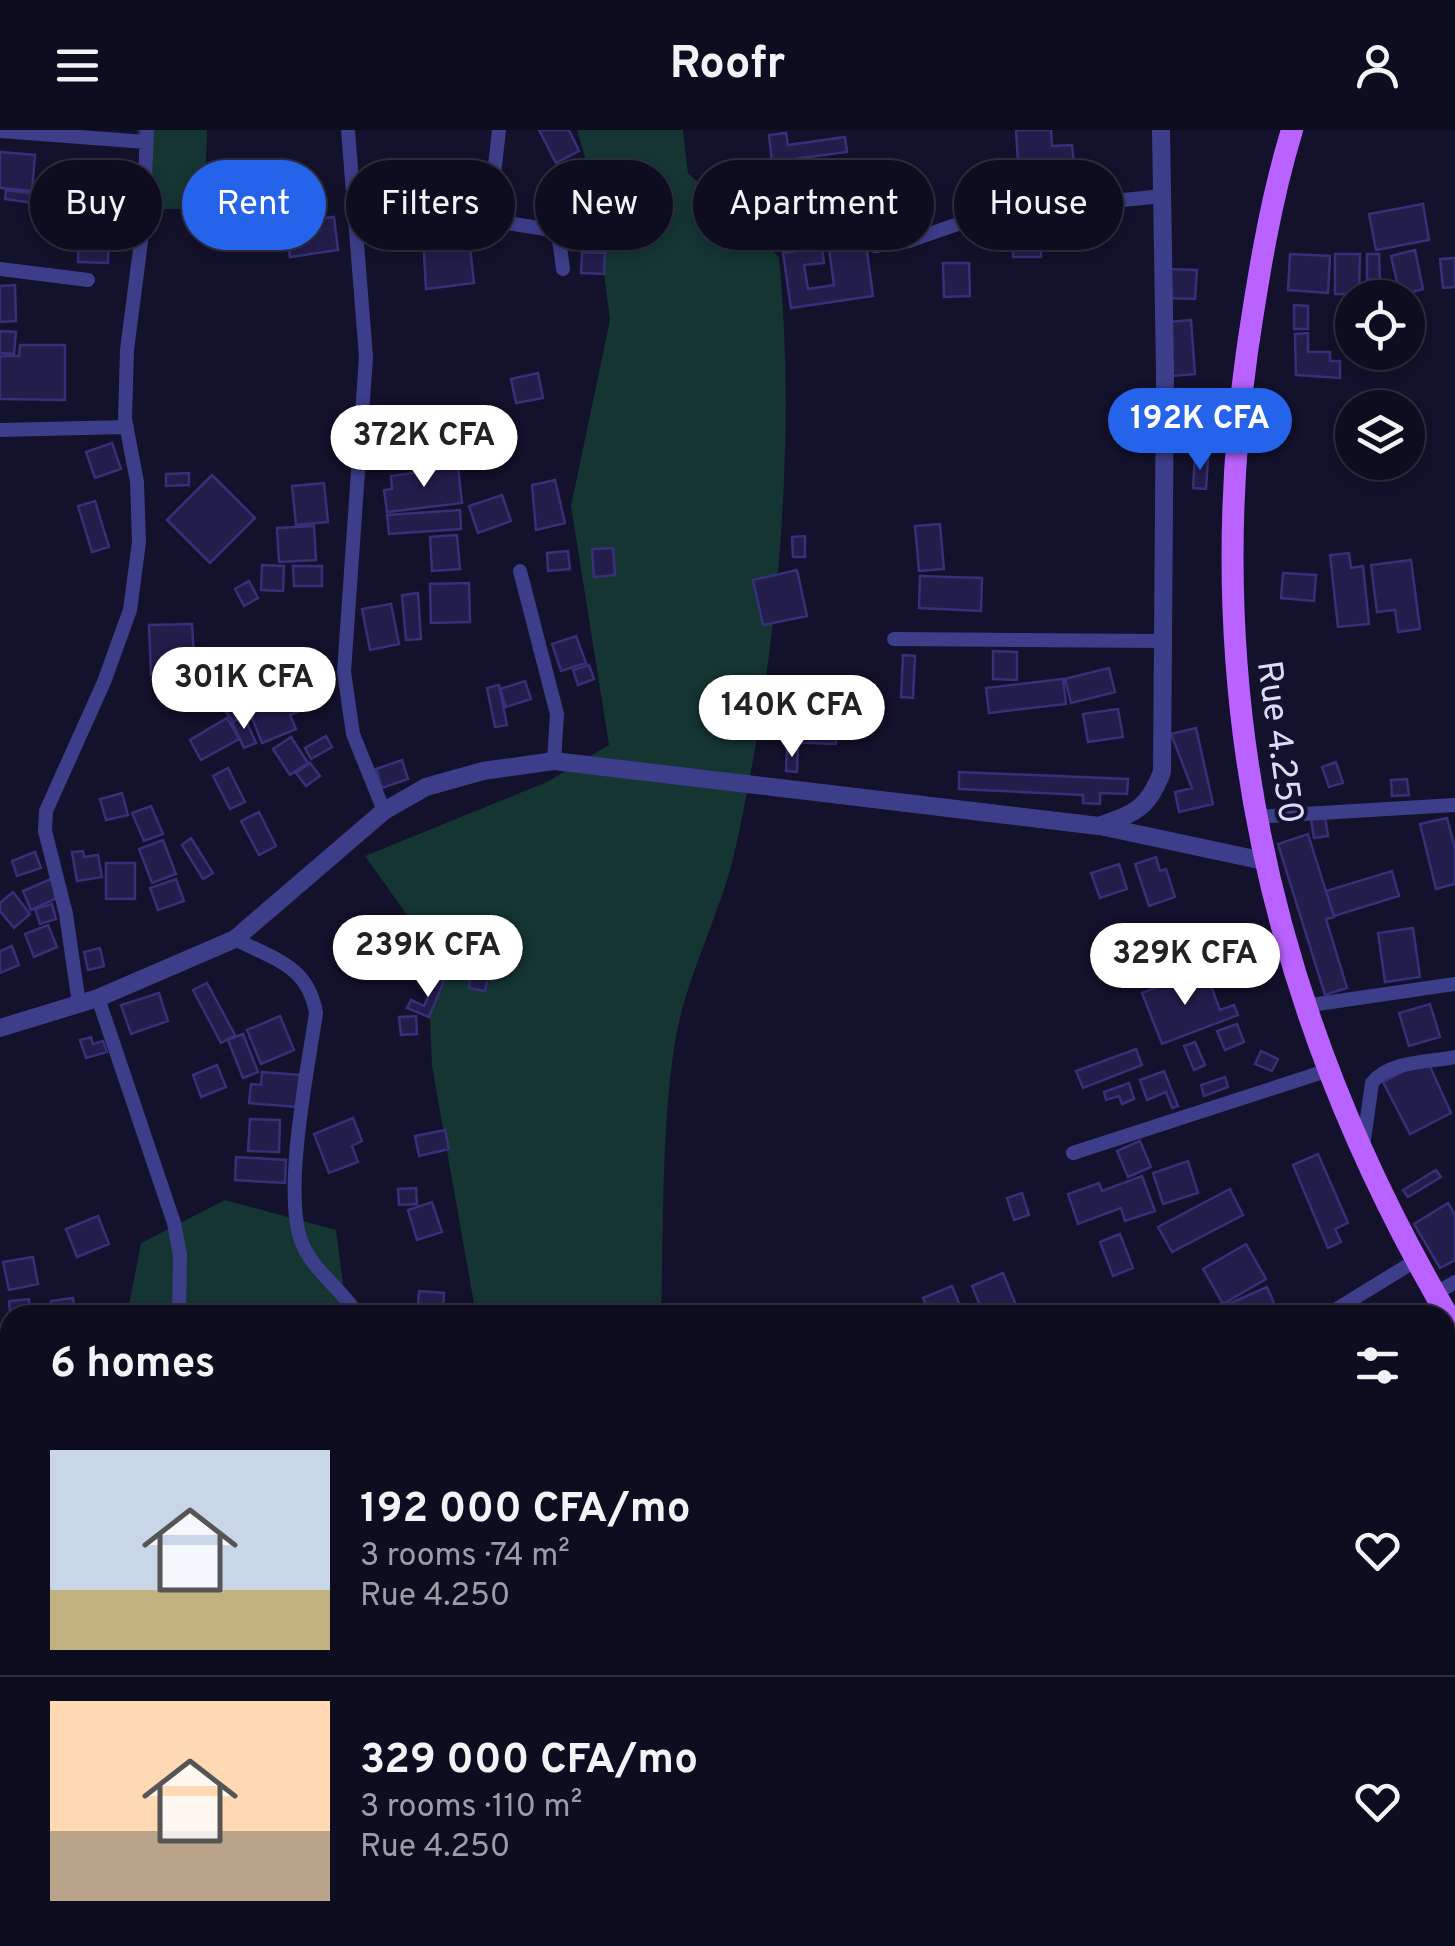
<!DOCTYPE html>
<meta charset="utf-8">
<style>
:root{--surface:#0e0d20;--page:#171629;--text:#f1f3f6;--muted:#9b9ca5;--line:#2e2d3e;--accent:#2563eb}
body{margin:0;font-family:Overpass,sans-serif;background:var(--page);color:var(--text);height:100vh;display:flex;flex-direction:column;font-size:38px;white-space:nowrap}
*{box-sizing:border-box;margin:0}
p{font-size:32px;color:var(--muted)}
.icon{flex:none;width:55px;height:55px;fill:none;stroke:currentColor;stroke-width:2;stroke-linecap:round;stroke-linejoin:round}
.map{position:relative;flex:1;overflow:hidden}
.drawer{position:absolute;left:0px;top:1175px;width:1455px;height:642px;display:flex;flex-direction:column;background:var(--surface);border-radius:30px 30px 0 0;box-shadow:0 5px 15px #0003,0 0 0 2px var(--line)}
.drawer>*{flex:none}
.hud{position:absolute;left:30px;top:30px;width:1395px;height:90px;display:flex;gap:20px}
.tools{position:absolute;left:1335px;top:150px;display:grid;gap:20px}
.tools a{display:grid;place-items:center;width:90px;height:90px;border-radius:50%;background:var(--surface);box-shadow:0 5px 15px #0003,0 0 0 2px var(--line);font-size:50px}
.price{position:absolute;translate:-50% -85px;padding:0 22px;border-radius:35px;background:#fff;color:#222;font-size:32px;line-height:65px;filter:drop-shadow(0 2px 5px #0008)}
.price::after{content:'';position:absolute;left:50%;top:60px;width:30px;height:22px;margin-left:-15px;background:inherit;clip-path:polygon(0 0,100% 0,50% 100%)}
.price.current{background:var(--accent);color:#fff}
ul{padding:0;list-style:none}
li{display:flex;align-items:center;gap:30px;height:250px;padding:0 50px}
li+li{border-top:2px solid var(--line)}
li span{display:grid;place-items:center;flex:none;width:280px;height:200px;border-radius:0px;color:#555}
li>.icon{margin-inline-start:auto}
span .icon{width:120px;height:120px;fill:#fffc;stroke-width:1}
li b{font-size:42px}
h2{display:flex;justify-content:space-between;align-items:center;height:120px;padding:0 50px;font-size:42px}
.chip{padding:0 35px;border-radius:45px;background:var(--surface);box-shadow:0 5px 15px #0003,0 0 0 2px var(--line);font-size:35px;line-height:90px}
.chip.current{background:var(--accent);color:#fff}
header{display:flex;justify-content:space-between;align-items:center;height:130px;padding:0 50px;background:var(--surface);font-size:45px;font-weight:700}
.map>svg:first-child{display:block}
</style>
<header><svg class="icon" aria-label="menu" viewBox="0 0 24 24"><path d="M4 6h16M4 12h16M4 18h16"/></svg>Roofr<svg class="icon" aria-label="person" viewBox="0 0 24 24"><circle cx="12" cy="8" r="4"/><path d="M4 21q1-7 8-7t8 7"/></svg></header>
<div class="map">
<svg width="1455" height="1816" viewBox="0 0 1455 1816">
<rect width="100%" height="100%" fill="#13112b"/>
<path fill="#143532" d="M137,0H207L205,79H144Z
M577,0H683L688,43L779,127C797,318 777,528 736,716C722,782 686,845 675,912C661,1001 664,1095 661,1185H476L432,936L427,813L365,726L547,652L609,615L571,376L610,190L593,55Z
M225,1070L336,1100L347,1185H127L141,1113Z
M80,1808H1104L1092,1816H689L686,1808L591,1816H61Z"/>
<path fill="#231d4c" stroke="#382f78" stroke-width="2.5" d="M539,0H569L579,21L556,33Z
M1016,0H1051L1052,16L1072,15L1075,43L1019,48Z
M786,3L788,15L845,7L847,22L772,32L769,5Z
M0,22L35,25L32,61L0,58Z
M6,60L35,64L34,73L5,69Z
M37,70L121,73V91H109L108,133L78,132L79,81L37,80Z
M1423,74L1429,110L1376,120L1369,84Z
M595,79L597,108L580,109L578,81Z
M334,87L338,120L290,127L285,93Z
M1013,89H1041V127H1013Z
M468,100L474,153L426,159L423,106Z
M866,114L873,166L791,178L783,123L822,117L824,133L804,135L808,159L834,155L829,120Z
M1415,120L1423,159L1400,165L1391,126Z
M582,122L605,123L604,144L581,143Z
M1290,124L1330,126L1328,163L1288,160Z
M1335,124H1360L1359,164H1335Z
M1367,124H1379L1380,149L1367,150Z
M1455,128V157L1443,158L1440,129Z
M943,133H969L970,166L944,167Z
M1167,139L1197,140L1195,169L1165,168Z
M15,155L16,191L0,192V156Z
M1294,175L1308,176V199H1294Z
M1191,190L1195,244L1173,246L1169,192Z
M0,201L16,202L14,224L0,223Z
M1308,203V222H1330V231H1340V248L1296,245L1295,204Z
M20,215H65V270L0,269V226H19Z
M538,243L543,268L516,273L511,249Z
M484,277L486,307L453,310L451,279Z
M112,313L121,339L95,348L86,322Z
M1195,327L1208,328L1206,359L1193,358Z
M458,337L462,373L387,382L384,360L392,359L391,346Z
M189,343V355L166,356V344Z
M212,345L255,388L210,433L167,390Z
M555,350L565,393L536,400L532,355Z
M324,353L328,392L296,395L292,356Z
M502,365L511,391L478,403L469,376Z
M95,371L109,417L92,422L78,376Z
M460,380L461,399L389,404L387,385Z
M940,394L944,439L919,441L915,396Z
M314,396L316,430L279,432L277,398Z
M457,405L460,439L432,441L430,407Z
M805,406V427H793L792,407Z
M613,418L615,445L594,447L592,419Z
M568,421L570,439L548,441L547,423Z
M1349,423L1351,438L1363,436L1369,494L1338,497L1330,425Z
M1411,430L1420,499L1398,502L1395,480L1377,482L1371,435Z
M262,435L284,436L283,461L261,460Z
M293,436H322V456H294Z
M797,440L807,486L763,495L753,450Z
M1283,443L1316,445L1314,471L1281,468Z
M920,446L982,448L981,481L919,478Z
M249,451L258,468L244,476L235,459Z
M469,453L470,492L431,493L430,454Z
M418,463L421,509L406,510L402,465Z
M391,474L399,514L370,520L362,479Z
M192,494L195,543L151,545L149,495Z
M576,506L586,533L561,541L552,514Z
M314,519L323,542L308,548L299,526Z
M993,521L1017,522V550L993,549Z
M903,525L915,526L913,568L901,567Z
M589,535L594,549L578,555L573,540Z
M1109,538L1115,562L1071,573L1065,549Z
M1063,549L1066,574L989,583L986,558Z
M525,551L531,569L506,577L500,559Z
M499,555L507,595L495,597L487,558Z
M299,563L305,579L290,585L296,599L262,613L250,583Z
M236,567L246,583L233,592L222,576Z
M789,571L838,573L836,614L787,612Z
M1118,579L1123,607L1088,612L1083,584Z
M244,586L256,613L244,618L232,592Z
M227,588L239,609L201,630L190,610Z
M1196,598L1213,674L1179,682L1175,662L1192,658L1171,604Z
M326,606L332,617L311,629L305,618Z
M291,607L308,633L290,645L273,619Z
M787,618L798,619L797,642L786,641Z
M402,630L408,649L382,658L376,639Z
M1336,632L1343,653L1329,657L1322,637Z
M310,633L320,646L306,656L296,643Z
M228,638L245,672L230,679L213,646Z
M959,642L1128,649L1127,664L1100,663V674L1083,673V665L959,659Z
M1407,649L1409,665L1392,666L1391,650Z
M122,663L128,685L106,690L100,669Z
M151,676L163,704L144,711L132,683Z
M259,682L276,716L259,725L241,691Z
M1325,687L1328,706L1314,708L1311,689Z
M1447,688L1455,718V754L1436,759L1420,694Z
M1308,704L1334,787L1326,789L1347,858L1325,865L1278,714Z
M191,708L213,743L203,749L182,715Z
M163,710L176,744L152,753L139,719Z
M83,721L84,727L98,725L102,747L77,751L72,722Z
M35,722L41,738L17,746L12,731Z
M1156,727L1160,741L1166,739L1175,767L1149,776L1135,734Z
M106,733H135V769H106Z
M1119,734L1127,759L1100,768L1091,743Z
M1392,741L1399,766L1334,786L1326,761Z
M51,749L59,767L31,780L23,761Z
M176,749L184,771L158,780L150,758Z
M13,762L30,784L14,798L0,781V773Z
M52,774L56,789L40,794L35,779Z
M48,795L57,817L34,827L25,804Z
M1413,798L1420,847L1385,852L1378,803Z
M12,816L19,835L0,843V821Z
M100,818L104,836L88,840L84,822Z
M474,833L490,837L485,861L469,858Z
M1192,844L1195,853L1208,848L1220,880L1234,875L1238,885L1162,914L1142,863Z
M436,848L444,851L429,887L407,878L411,870L424,876Z
M207,853L235,905L221,913L193,860Z
M159,863L168,891L131,904L121,875Z
M1430,874L1440,907L1409,916L1399,883Z
M280,886L294,920L261,934L247,900Z
M416,886L417,904L401,905L399,887Z
M1237,894L1244,912L1225,920L1217,901Z
M243,904L258,942L243,948L228,910Z
M91,907L93,914L103,911L107,922L86,928L80,910Z
M1195,912L1205,935L1194,940L1184,916Z
M1136,919L1142,935L1083,958L1076,941Z
M1261,921L1278,929L1272,941L1255,934Z
M1427,930L1451,983L1410,1004L1383,952Z
M217,935L226,957L201,967L193,945Z
M1164,941L1178,976L1172,978L1166,962L1147,970L1140,950Z
M262,942L300,945L297,977L249,973L251,954L261,955Z
M1225,947L1228,957L1204,966L1201,955Z
M1129,953L1134,969L1122,974L1119,966L1106,970L1104,962Z
M353,988L362,1011L352,1016L358,1032L329,1043L314,1004Z
M250,989L280,990L279,1022L248,1021Z
M445,1000L449,1019L419,1026L415,1006Z
M1140,1011L1151,1037L1128,1047L1117,1021Z
M1318,1024L1348,1093L1335,1099L1341,1112L1328,1118L1293,1035Z
M236,1027L286,1030L285,1053L235,1050Z
M1188,1031L1198,1063L1163,1074L1153,1043Z
M1436,1040L1441,1047L1408,1067L1403,1060Z
M1142,1046L1155,1081L1125,1091L1121,1078L1078,1094L1068,1064L1099,1053L1102,1061Z
M416,1058L417,1074L399,1075L398,1059Z
M1230,1059L1243,1085L1172,1122L1158,1097Z
M1022,1063L1029,1085L1014,1090L1007,1068Z
M432,1072L442,1102L417,1110L408,1080Z
M1448,1073L1455,1085V1130L1440,1138L1414,1094Z
M98,1086L109,1114L77,1127L66,1099Z
M1120,1104L1133,1138L1113,1146L1100,1112Z
M1246,1114L1266,1149L1223,1174L1203,1139Z
M33,1127L38,1154L9,1160L3,1132Z
M1003,1143L1016,1175L984,1185L972,1156Z
M952,1156L964,1185H930L923,1168Z
M1267,1157L1279,1185H1217L1215,1180Z
M419,1161L444,1163L443,1178L418,1176Z
M73,1168L75,1185H53L51,1171Z
M29,1169L30,1185H10L9,1171Z
M1445,1742L1455,1754V1797L1445,1785Z"/>
<g fill="none" stroke-linecap="round" stroke-linejoin="round">
<path stroke="#3c3e8a" stroke-width="14" d="M348,0L366,227L344,542L353,604L384,681
M499,0L490,80L495,91L558,101L563,139
M0,1L146,12
M875,116L909,111L987,84L1162,66
M0,139L88,150
M0,300L127,297
M520,441L557,584L554,631
M894,509L1163,511
M1254,687L1455,675
M235,809C273,829 308,835 316,883C308,938 282,1064 302,1113C313,1141 342,1159 358,1185
M98,868L174,1093L180,1125L179,1185
M79,874L66,784L45,701L46,681L104,552L130,480L139,412L137,352L125,289L127,220L143,96L147,0
M1304,876L1455,854
M1363,1017L1372,953C1388,931 1430,932 1455,927
M1073,1023L1326,941
M1435,1164L1455,1152
M1327,1185L1415,1131
M1445,1277L1455,1272
M0,1349L10,1350
M1445,1370L1455,1365
M1445,1717L1455,1709
M7,1771L10,1628
M1337,1816L1346,1808"/>
<path stroke="#3c3e8a" stroke-width="18" d="M1100,696L1264,731
M0,898L98,868L235,809L384,681L426,657L483,641L554,631L1099,696C1135,683 1148,679 1162,642L1165,243L1161,0"/>
<path stroke="#b962ff" stroke-width="22" d="M1292,0C1270,72 1258,148 1247,222C1198,572 1274,895 1455,1198"/>
</g>
<g text-anchor="middle" stroke-width="8" stroke-linejoin="round" paint-order="stroke">
<g font-size="35" fill="#dcdbff" stroke="#13112b">
<text transform="translate(1281 612) rotate(82)" y="12">Rue 4.250</text>
</g>
</g>
</svg>
<div class="tools">
<a><svg class="icon" aria-label="locate" viewBox="0 0 24 24"><circle cx="12" cy="12" r="6"/><path d="M12 2v4M12 18v4M2 12h4M18 12h4"/></svg></a>
<a><svg class="icon" aria-label="layers" viewBox="0 0 24 24"><path d="M12 4l9 5-9 5-9-5zM3 14l9 5 9-5"/></svg></a>
</div>
<b class="price current" style="left:1200px;top:343px">192K CFA</b>
<b class="price" style="left:424px;top:360px">372K CFA</b>
<b class="price" style="left:244px;top:602px">301K CFA</b>
<b class="price" style="left:792px;top:630px">140K CFA</b>
<b class="price" style="left:428px;top:870px">239K CFA</b>
<b class="price" style="left:1185px;top:878px">329K CFA</b>
<div class="hud">
<a class="chip">Buy</a>
<a class="chip current">Rent</a>
<a class="chip">Filters</a>
<a class="chip">New</a>
<a class="chip">Apartment</a>
<a class="chip">House</a>
</div>
<section class="drawer">
<h2>6 homes<svg class="icon" aria-label="filters" viewBox="0 0 24 24"><path d="M4 7h16M4 17h16"/><circle cx="9" cy="7" r="2"/><circle cx="15" cy="17" r="2"/></svg></h2>
<ul>
<li><span style="background:linear-gradient(#c9d6e8 70%,#c2b280 0)"><svg class="icon" aria-label="home" viewBox="0 0 24 24"><path d="M3 11l9-7 9 7M6 9v11h12V9"/></svg></span><div><b>192 000 CFA/mo</b><p>3 rooms · 74 m²</p><p>Rue 4.250</p></div><svg class="icon" aria-label="heart" viewBox="0 0 24 24"><path d="M12 20l-8-8c-3-5 5-10 8-4 3-6 11-1 8 4z"/></svg></li>
<li><span style="background:linear-gradient(#ffd9b3 65%,#b9a48a 0)"><svg class="icon" aria-label="home" viewBox="0 0 24 24"><path d="M3 11l9-7 9 7M6 9v11h12V9"/></svg></span><div><b>329 000 CFA/mo</b><p>3 rooms · 110 m²</p><p>Rue 4.250</p></div><svg class="icon" aria-label="heart" viewBox="0 0 24 24"><path d="M12 20l-8-8c-3-5 5-10 8-4 3-6 11-1 8 4z"/></svg></li>
</ul>
</section>
</div>
